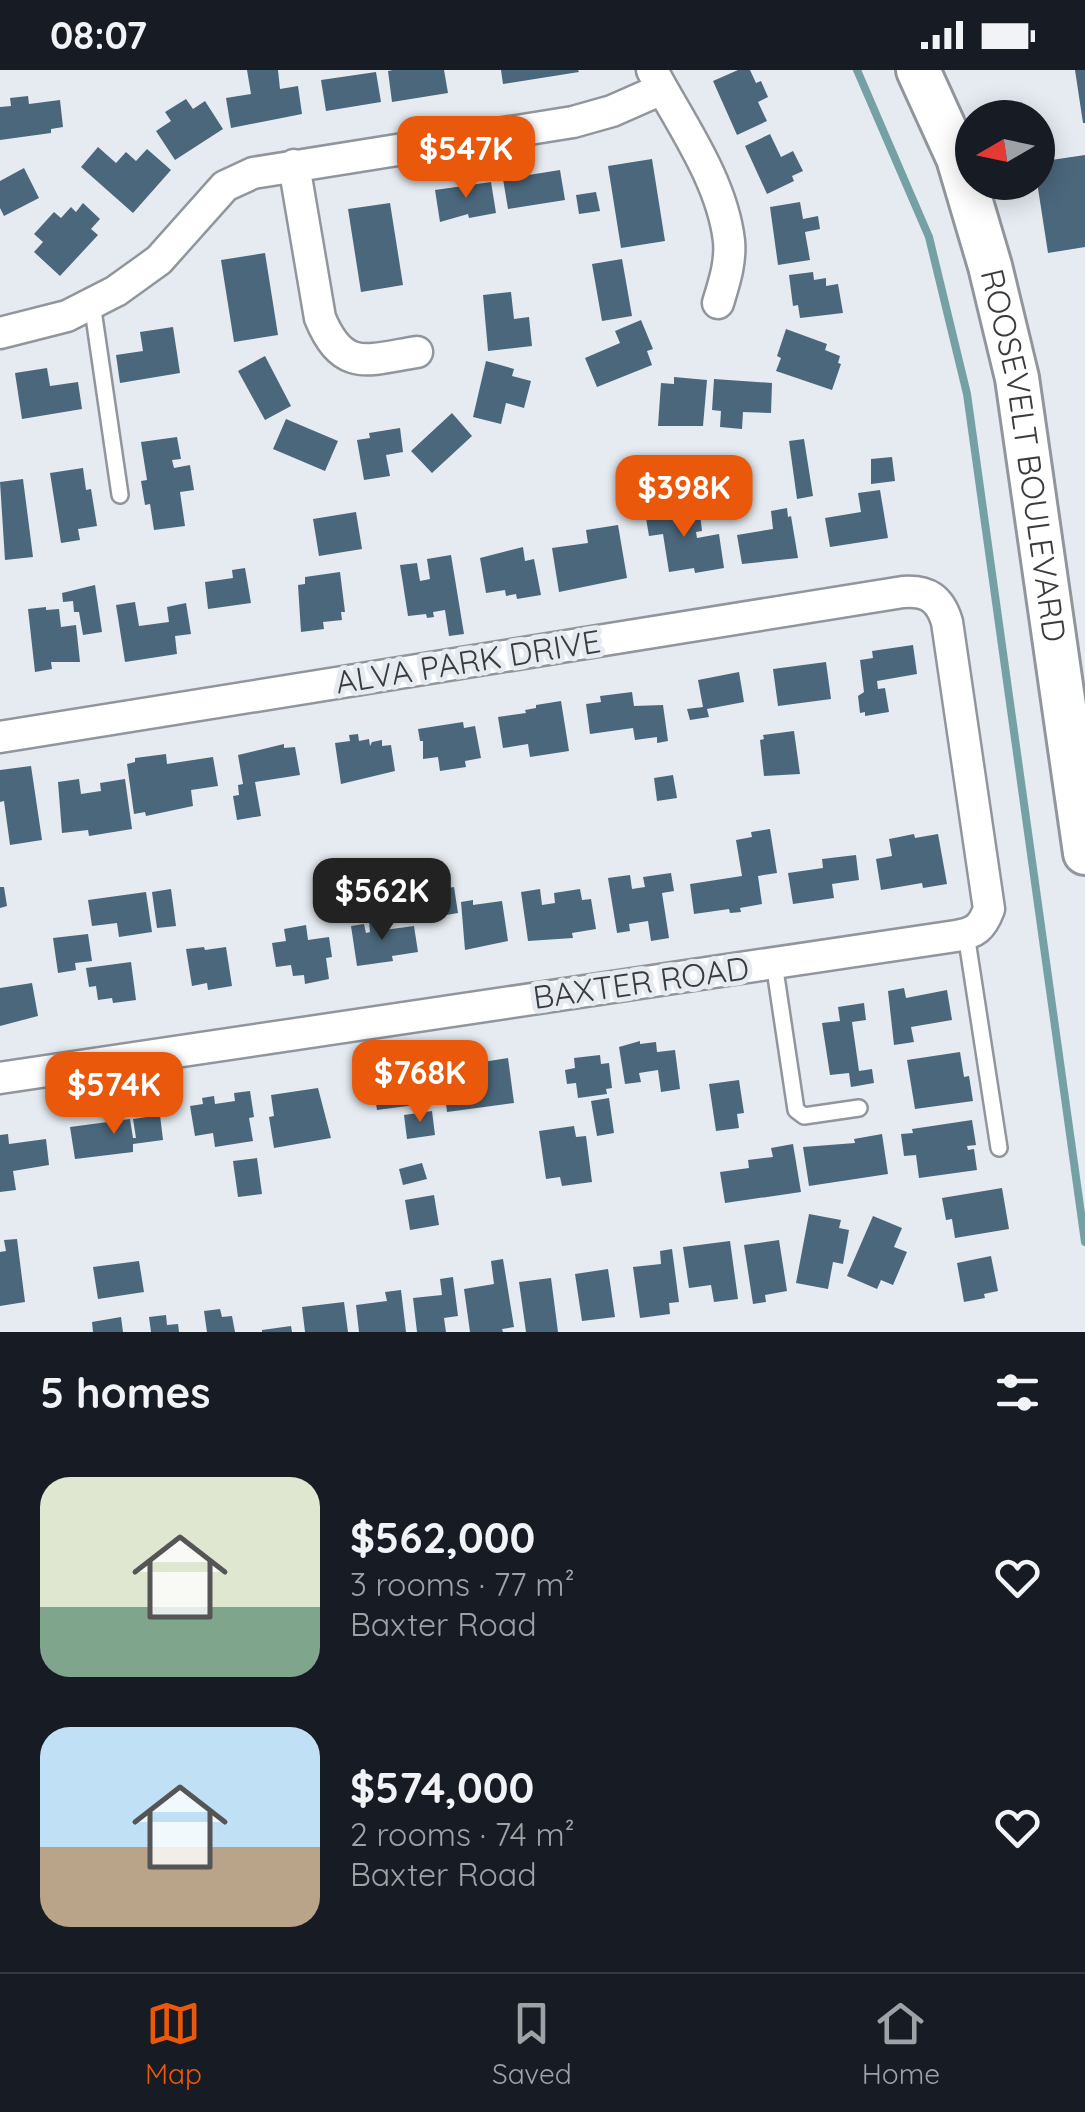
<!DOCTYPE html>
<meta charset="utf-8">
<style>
:root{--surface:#171b24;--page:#242831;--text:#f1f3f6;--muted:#9ea1a6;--line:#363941;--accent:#ea580c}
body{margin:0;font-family:Quicksand,sans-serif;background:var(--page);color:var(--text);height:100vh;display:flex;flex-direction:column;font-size:38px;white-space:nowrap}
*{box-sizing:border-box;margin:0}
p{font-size:32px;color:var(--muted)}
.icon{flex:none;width:55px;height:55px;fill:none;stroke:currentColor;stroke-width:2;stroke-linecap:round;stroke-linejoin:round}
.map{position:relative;height:1262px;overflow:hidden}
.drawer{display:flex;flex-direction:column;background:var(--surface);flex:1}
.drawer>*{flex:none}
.needle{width:65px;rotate:261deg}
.fabs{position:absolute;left:955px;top:30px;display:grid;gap:20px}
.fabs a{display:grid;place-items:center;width:100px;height:100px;border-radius:50%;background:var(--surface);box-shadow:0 5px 25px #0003;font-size:50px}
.price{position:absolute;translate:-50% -85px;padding:0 22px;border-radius:20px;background:var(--accent);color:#fff;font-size:32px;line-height:65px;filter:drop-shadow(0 2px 5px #0008)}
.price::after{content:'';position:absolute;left:50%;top:60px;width:30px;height:22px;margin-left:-15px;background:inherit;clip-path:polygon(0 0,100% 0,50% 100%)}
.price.selected{background:#222;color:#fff}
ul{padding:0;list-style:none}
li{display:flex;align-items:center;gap:30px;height:250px;padding:0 40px}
li span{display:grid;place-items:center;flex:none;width:280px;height:200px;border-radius:30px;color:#555}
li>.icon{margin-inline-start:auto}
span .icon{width:120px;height:120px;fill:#fffc;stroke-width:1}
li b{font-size:42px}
h2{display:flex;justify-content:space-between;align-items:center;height:120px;padding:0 40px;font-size:42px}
.status{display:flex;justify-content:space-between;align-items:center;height:70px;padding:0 50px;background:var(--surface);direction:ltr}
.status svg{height:28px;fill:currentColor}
.tab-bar{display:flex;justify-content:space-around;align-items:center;height:140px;border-top:2px solid var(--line);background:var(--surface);font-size:28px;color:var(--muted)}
.tab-bar a{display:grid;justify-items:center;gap:5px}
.tab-bar .selected{color:var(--accent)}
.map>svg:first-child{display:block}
</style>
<div class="status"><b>08:07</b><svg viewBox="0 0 49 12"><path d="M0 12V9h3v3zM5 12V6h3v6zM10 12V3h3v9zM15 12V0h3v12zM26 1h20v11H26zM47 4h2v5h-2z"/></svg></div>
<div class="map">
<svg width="1085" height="1262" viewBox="0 0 1085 1262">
<rect width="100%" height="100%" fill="#e5ebf1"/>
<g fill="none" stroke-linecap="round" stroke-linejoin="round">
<path stroke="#75a1a4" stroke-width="8" d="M857,0L929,167L967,324L1085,1172"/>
</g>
<path fill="#4b677c" d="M247,0H278L280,19L298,16L302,44L231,58L226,28L251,24Z
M393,0H444L448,23L392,32L388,1Z
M501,0H578L579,2L503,14Z
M738,0H750L756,13L761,11L768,27L758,32L767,51L737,65L713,11Z
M1075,0H1085V53H1083Z
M376,2L381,32L326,41L321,10Z
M28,26L29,34L60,30L63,57L51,59V63L0,70V37L11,36L10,28Z
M186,29L193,39L205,31L223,59L175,90L156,61L171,51L165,42Z
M770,64L781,87L793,81L803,101L792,106L794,111L767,124L745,76Z
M98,77L116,93L126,82L136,91L147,79L171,100L133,143L81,97Z
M1085,85V177L1048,183L1037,112L1038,92Z
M652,89L665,171L621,178L608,96Z
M24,98L39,128L4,146L0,138V111Z
M560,100L565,130L508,139L503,109Z
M491,112L496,143L469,148L468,144L440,152L435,120Z
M596,122L600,141L579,144L576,125Z
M800,132L803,149L818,146L820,159L805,162L810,190L778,195L770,137Z
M83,133L100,149L91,159L98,165L60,206L34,182L43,172L34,164L54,142L61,148L71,137L76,142Z
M390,133L403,215L361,222L348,139Z
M265,183L278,265L234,272L221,190Z
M622,189L632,246L602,251L592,194Z
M813,202L814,210L826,208V216L838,214L843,243L800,248L798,235L793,236L789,205Z
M511,222L514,249L529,247L532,276L488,281L483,225Z
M641,250L653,279L647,281L652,295L597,317L585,288L620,273L615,261Z
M173,257L180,303L120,313L116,285L143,281L140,262Z
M786,259L827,274L825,280L840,286L838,293L841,294L832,320L776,301L781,288L777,286Z
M265,286L291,336L265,350L238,301Z
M486,291L514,299L512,306L531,311L524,338L506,333L501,354L473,347Z
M47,298L50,316L78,312L82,339L22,349L15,303Z
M674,307L707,310L703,356H658L661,313L674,314Z
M714,309L772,313L771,343L743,342L742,359L720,357L721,341L712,340Z
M452,343L472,366L432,403L411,381Z
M286,349L338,371L325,401L273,379Z
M400,358L403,382L386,385L390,406L364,410L357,370L370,368L369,363Z
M177,367L181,389L172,390L174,398L190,395L194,420L180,422L185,456L154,460L150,434L145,435L141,411L147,410L141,372Z
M804,369L813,426L797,429L789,371Z
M892,387L895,411L871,414V389Z
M83,398L86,420L91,419L97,456L78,459L80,470L61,473L50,403Z
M23,409L33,487L5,490L0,412Z
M880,420L888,468L830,477L825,448L861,442L858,423Z
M672,431L675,448L700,444L702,461L696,462L697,468L719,464L724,498L695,503L694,498L669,502L663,464L649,466L644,436Z
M787,438L788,447L791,446L798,488L742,494L737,465L773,459L771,441Z
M356,442L362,479L319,486L313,449Z
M618,455L627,508L559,522L552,478L588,473L586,460Z
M523,477L525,491L534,489L541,525L517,529L516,524L506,526L505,520L486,523L480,488Z
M451,485L464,564L449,566L445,540L433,542L434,547L427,548L426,544L408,546L400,495L417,493L420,511L430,509L427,489Z
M245,498L251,533L208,539L205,512L233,508L232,500Z
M340,502L345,542H341L342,550L323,552L324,559L301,562L298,515L305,514V507Z
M95,515L102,562L83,565L79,542H74L73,531L63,532L62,523Z
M135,532L139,556L169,552L167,537L186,533L191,564L175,566L177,584L125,592L116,535Z
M46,537V540L59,539L61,557L76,555L80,592H51L52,599L35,602L28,539Z
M913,575L917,604L877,611L878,619L885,618L889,642L865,646V642L860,643L858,626L864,622L860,590L873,588L872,581Z
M826,592L831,629L778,636L773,599Z
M739,602L744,632L707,639L709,647L690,650L687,639L703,637L698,610Z
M632,622L634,636L663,635L668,671L657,673V667L635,670L633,658L590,664L586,634L601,632L600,626Z
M561,631L569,681L530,687L528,674L503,678L498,647L526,643L525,640L536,638V635Z
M463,652L464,658L475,656L481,688L465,691L466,697L440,701L438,687L423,689V671H420L418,659Z
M794,661L800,704L764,706L760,670L764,669L763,665Z
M358,664L359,671L369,669L370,676L372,672L382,670V676L391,675L395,701L341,714L335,673L350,671L349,665Z
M284,674V678L295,677L300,705L255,712L261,746L237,750L233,726L239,725L238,715L243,714L238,685Z
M166,684L167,694L213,687L218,716L191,720L193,736L146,746L145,742L134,744L127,694L135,692V688Z
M31,696L42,770L10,775L4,731L0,732V700Z
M673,705L677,728L657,731L654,708Z
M79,709L81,724L101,721L100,713L125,709L132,759L89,766L88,760L62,763L58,712Z
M770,759L777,803L758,806L762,834L740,838L741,842L730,843L729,839L694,844L690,814L742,806L736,770L752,767L751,762Z
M914,764L915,768L938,764L947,814L923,818L922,813L881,820L876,789L892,786L889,769Z
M856,785L859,810L832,814L834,828L793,834L788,803L823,798L822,789Z
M671,803L674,821L662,823L669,868L651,871L648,851L629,854L630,861L617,863L608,808L630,805L632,819L645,817L643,807Z
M0,817H4L7,836L0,838Z
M454,817L458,843L435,847L431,821Z
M171,819L176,856L157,858L152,822Z
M540,819L542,835L555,833L554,823L580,819L582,830L591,829L596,859L572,863L573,868L528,871L521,822Z
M146,822L152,862L119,867L117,853L92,856L88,830Z
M473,830V835L502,831L508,871L465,880L461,832Z
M382,850L384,860L414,856L418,882L392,886L393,891L357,896L351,856L364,854L366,863L370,862L369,852Z
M306,855L308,870L329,867L332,887L326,888L329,909L305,914L304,905L293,906L291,895L276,897L272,873L286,871L284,859Z
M88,864L92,891L75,893L76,900L58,903L53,868Z
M204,877L205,880L226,877L232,916L208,920L207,913L192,916L186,879Z
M131,892L136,930L113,933L112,928L98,930L96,916L89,917L86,898Z
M32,913L38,946L0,956V918Z
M904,918L906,928L947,920L952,950L911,957L914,972L894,975L888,921Z
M864,933L866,950L852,952L859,1001L872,999L874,1013L851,1017L849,1003L830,1005L822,953L840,951L838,937Z
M640,971V974L656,972L657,982L675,980L680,1019L661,1022L658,1000L639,1003L641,1012L625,1014L619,977Z
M960,982L964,1007L969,1006L973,1031L915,1039L907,990Z
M600,985L601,994L609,993L612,1018L606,1019L607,1024L578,1028L576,1013L567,1014L565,1000L575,998L574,988Z
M508,988L514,1033L447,1042L444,1018L466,1014L465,1003L484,1001L483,992Z
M398,997L399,1006L411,1004L415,1035L377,1040L372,1008L383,1007L382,999Z
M739,1010L744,1043L737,1044L739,1058L716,1061L709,1014Z
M318,1018L331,1068L274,1078L269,1047L274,1046L271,1025Z
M250,1021L254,1047L249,1048L253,1071L215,1077L213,1063L195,1066L190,1036L203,1034L202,1028L214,1026L215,1034L235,1031L234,1023Z
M609,1028L614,1063L597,1066L591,1031Z
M432,1041L435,1065L407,1069L404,1045Z
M160,1045L163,1070L133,1074V1082L75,1089L70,1057L130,1049L133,1068H136L133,1049Z
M972,1050L976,1075L967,1076L968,1080L974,1079L977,1100L919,1108L916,1085L904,1086L901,1064L913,1063L912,1059Z
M574,1056L576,1067L586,1066L592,1112L562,1116L560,1107L546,1109L539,1061Z
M8,1064L9,1074L46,1069L49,1095L13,1101L16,1120L0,1122V1065Z
M882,1064L888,1104L809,1116L803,1077L855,1073L854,1069Z
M793,1074L801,1122L725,1133L720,1102L749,1098L748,1090L773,1087L771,1078Z
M257,1088L262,1124L238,1127L233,1091Z
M422,1093L427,1109L403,1115L399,1099Z
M1002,1118L1009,1159L955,1168L952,1149L946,1150L942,1128Z
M434,1125L439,1155L410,1160L405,1130Z
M809,1144L841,1150L839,1158L849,1160L843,1194L833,1192L828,1219L796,1213Z
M873,1146L902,1158L894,1177L907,1182L893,1215L881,1210L877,1219L847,1206Z
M17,1169L25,1232L0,1236V1182L6,1181L4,1170Z
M779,1170L787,1221L765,1225L766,1232L753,1234L744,1175Z
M730,1171L738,1229L714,1232L711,1215L689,1218L683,1177Z
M672,1179L679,1232L669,1233L670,1244L640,1248L633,1197L661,1194L660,1181Z
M991,1186L998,1221L984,1224L985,1228L964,1232L957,1193Z
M503,1189L514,1257L502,1259L503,1262H470L464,1219L494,1214L491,1191Z
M139,1191L144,1222L98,1229L93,1197Z
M608,1199L615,1247L582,1251L575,1204Z
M453,1207L458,1246L444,1248L446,1262H417L413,1228L442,1225L440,1209Z
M551,1208L558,1262H526L519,1212Z
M401,1220L406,1262H359L356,1235L387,1231L385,1222Z
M344,1232L348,1262H305L302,1237Z
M220,1239L222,1247L232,1246L235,1262H207L204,1241Z
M166,1245L167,1255L178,1254L179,1262H151L149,1247Z
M121,1247L123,1262H93L92,1252Z
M291,1256L292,1262H262V1260Z"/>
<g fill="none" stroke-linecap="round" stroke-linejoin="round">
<g stroke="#90969b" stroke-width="20">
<path id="lane" d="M92,233L120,425
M966,864L999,1078
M774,893L796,1040L804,1046L859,1038"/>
</g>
<g stroke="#90969b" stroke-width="35">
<path id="street" d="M652,0C680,53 722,110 729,171C731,193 724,213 718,233
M294,95L320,248C343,303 367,290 417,282
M0,263L67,246L116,221L159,190L225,116L253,103L573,52L612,41L662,19
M0,667L903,522C928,520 940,529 947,552L989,839C982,858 975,863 956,866L0,1008"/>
</g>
<g stroke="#90969b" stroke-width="48">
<g id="secondary">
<path id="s1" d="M918,0L958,88L990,196L1017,308L1085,783"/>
</g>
</g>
<use href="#lane" stroke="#fff" stroke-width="15"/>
<use href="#street" stroke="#fff" stroke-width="30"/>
<use href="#secondary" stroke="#fff" stroke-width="42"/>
</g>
<g text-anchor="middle" stroke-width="10" stroke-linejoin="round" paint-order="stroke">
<g font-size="32" fill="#393b3d" stroke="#e5ebf1">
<text dy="11" stroke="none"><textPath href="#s1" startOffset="402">ROOSEVELT BOULEVARD</textPath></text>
<text transform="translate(468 592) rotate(-9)" y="11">ALVA PARK DRIVE</text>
<text transform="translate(641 913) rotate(-8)" y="11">BAXTER ROAD</text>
</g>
</g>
</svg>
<div class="fabs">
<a><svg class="needle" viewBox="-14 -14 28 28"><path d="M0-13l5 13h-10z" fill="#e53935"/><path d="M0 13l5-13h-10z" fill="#9ea1a6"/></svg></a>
</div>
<b class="price" style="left:466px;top:131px">$547K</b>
<b class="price" style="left:684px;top:470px">$398K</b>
<b class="price selected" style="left:382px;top:873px">$562K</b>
<b class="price" style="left:420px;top:1055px">$768K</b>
<b class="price" style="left:114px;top:1067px">$574K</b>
</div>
<section class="drawer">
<h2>5 homes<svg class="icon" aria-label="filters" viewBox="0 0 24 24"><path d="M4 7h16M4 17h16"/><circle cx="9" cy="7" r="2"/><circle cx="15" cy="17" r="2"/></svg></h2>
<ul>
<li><span style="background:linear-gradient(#dfe7d0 65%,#7fa58c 0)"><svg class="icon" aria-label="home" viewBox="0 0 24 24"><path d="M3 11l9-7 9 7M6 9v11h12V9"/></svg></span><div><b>$562,000</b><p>3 rooms · 77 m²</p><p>Baxter Road</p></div><svg class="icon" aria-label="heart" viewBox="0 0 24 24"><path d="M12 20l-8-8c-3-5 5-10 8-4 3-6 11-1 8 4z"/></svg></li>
<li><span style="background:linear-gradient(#bfe0f5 60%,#b9a48a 0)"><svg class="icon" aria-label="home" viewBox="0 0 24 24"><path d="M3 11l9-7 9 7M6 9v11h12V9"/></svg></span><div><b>$574,000</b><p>2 rooms · 74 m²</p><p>Baxter Road</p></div><svg class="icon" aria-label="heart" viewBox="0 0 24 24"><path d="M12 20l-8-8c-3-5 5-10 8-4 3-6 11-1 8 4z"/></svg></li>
</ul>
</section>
<nav class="tab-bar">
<a class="selected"><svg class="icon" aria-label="map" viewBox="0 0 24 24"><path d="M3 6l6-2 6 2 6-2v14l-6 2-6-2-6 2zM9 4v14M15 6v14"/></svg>Map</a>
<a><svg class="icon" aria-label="saved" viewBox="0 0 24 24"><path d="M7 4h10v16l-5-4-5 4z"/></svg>Saved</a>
<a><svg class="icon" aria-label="home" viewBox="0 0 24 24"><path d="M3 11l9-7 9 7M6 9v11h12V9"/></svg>Home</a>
</nav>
